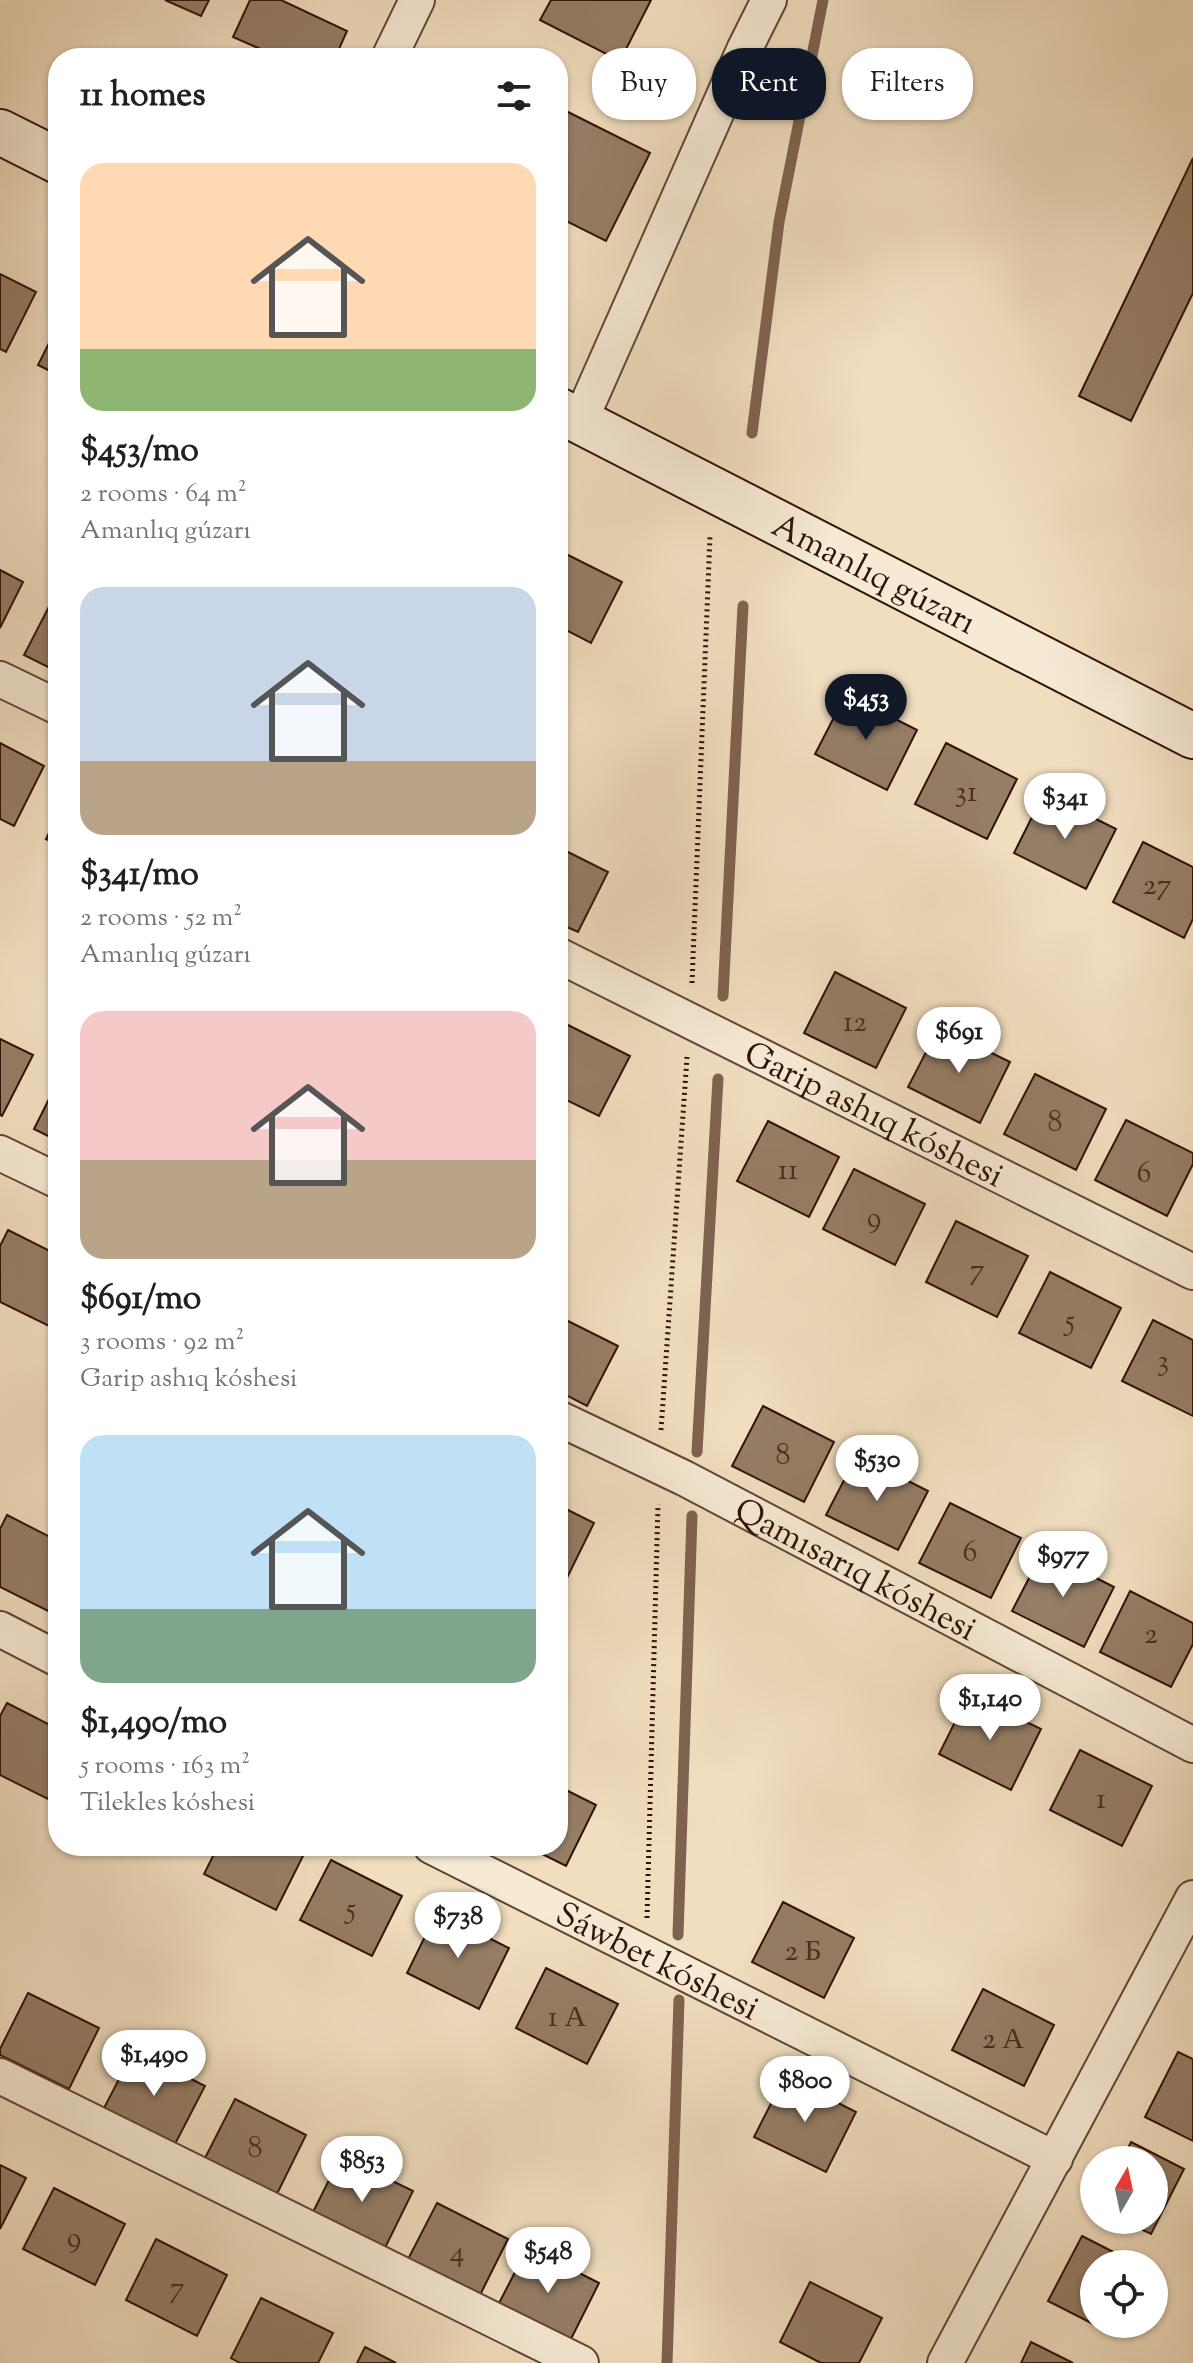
<!DOCTYPE html>
<meta charset="utf-8">
<style>
:root{--surface:#fff;--page:#f6f6f6;--text:#202124;--muted:#757577;--accent:#111827}
body{margin:0;font-family:"Sorts Mill Goudy",serif;background:var(--page);color:var(--text);height:100vh;display:flex;flex-direction:column;font-size:30px;white-space:nowrap}
*{box-sizing:border-box;margin:0}
p{font-size:26px;color:var(--muted)}
.icon{flex:none;width:44px;height:44px;fill:none;stroke:currentColor;stroke-width:2;stroke-linecap:round;stroke-linejoin:round}
.map{position:relative;flex:1;overflow:hidden}
.side{position:absolute;left:48px;top:48px;width:520px;height:1808px;display:flex;flex-direction:column;background:var(--surface);border-radius:32px;box-shadow:0 2px 6px #0004}
.side>*{flex:none}
.hud{position:absolute;left:592px;top:48px;width:480px;height:72px;display:flex;gap:16px}
.needle{width:52px;rotate:9deg}
.buttons{position:absolute;left:1080px;top:2146px;display:grid;gap:16px}
.buttons a{display:grid;place-items:center;width:88px;height:88px;border-radius:50%;background:var(--surface);box-shadow:0 2px 6px #0004;font-size:40px}
.price{position:absolute;translate:-50% -68px;padding:0 18px;border-radius:28px;background:#fff;color:#222;font-size:26px;line-height:52px;filter:drop-shadow(0 2px 4px #0008)}
.price::after{content:'';position:absolute;left:50%;top:48px;width:24px;height:18px;margin-left:-12px;background:inherit;clip-path:polygon(0 0,100% 0,50% 100%)}
.price.current{background:var(--accent);color:#fff}
ul{padding:0;list-style:none}
li{display:grid;align-content:center;gap:16px;height:424px;padding:0 32px}
li span{display:grid;place-items:center;height:248px;border-radius:24px;color:#555}
li>.icon{margin-inline-start:auto}
span .icon{width:144px;height:144px;fill:#fffc;stroke-width:1}
li b{font-size:34px}
h2{display:flex;justify-content:space-between;align-items:center;height:96px;padding:0 32px;font-size:34px}
.tag{padding:0 28px;border-radius:32px;background:var(--surface);box-shadow:0 2px 6px #0004;font-size:28px;line-height:72px}
.tag.current{background:var(--accent);color:#fff}
.map>svg:first-child{display:block}
</style>
<div class="map">
<svg width="1193" height="2363" viewBox="0 0 1193 2363">
<rect width="100%" height="100%" fill="#f1debf"/>
<filter id="stains"><feTurbulence type="fractalNoise" baseFrequency=".0025" numOctaves="4"/><feColorMatrix values="0 0 0 0 .2 0 0 0 0 .09 0 0 0 0 .02 0 0 0 .5 -.17"/></filter>
<radialGradient id="worn" r=".72"><stop offset=".6" stop-color="#630" stop-opacity="0"/><stop offset="1" stop-color="#630" stop-opacity=".3"/></radialGradient>
<g fill="none" stroke-linecap="round" stroke-linejoin="round">
<path stroke="#7d634f" stroke-width="11" d="M752,433L779,222L823,0
M723,996L743,606
M697,1452L718,1079
M678,1935L692,1516
M667,2363L679,2000"/>
</g>
<path fill="#957d66" stroke="#311305" stroke-width="2" d="M165,0H209L201,16Z
M250,0H281L347,31L335,58H281L233,37Z
M551,0H651L620,61L540,20Z
M558,107L650,153L606,241L558,217Z
M1193,158V293L1131,421L1079,396Z
M0,274L36,292L6,352L0,349Z
M58,325V375L38,365Z
M558,550L622,582L591,643L558,626Z
M0,570L23,582L0,628Z
M55,595L58,596V672L24,655Z
M846,694L917,730L887,790L815,754Z
M0,743L44,766L14,826L0,819Z
M946,743L1017,779L987,839L915,804Z
M1044,793L1116,829L1086,889L1014,853Z
M58,814V845L46,839Z
M1143,842L1193,867V919L1184,938L1113,902Z
M558,847L608,872L578,932L558,923Z
M835,972L906,1008L876,1068L804,1033Z
M558,1020L630,1056L599,1116L558,1096Z
M939,1027L1010,1062L980,1123L908,1087Z
M0,1039L33,1055L2,1116L0,1115Z
M1035,1074L1106,1109L1076,1170L1004,1134Z
M58,1081V1141L34,1129Z
M1126,1120L1193,1153V1164L1167,1216L1095,1180Z
M768,1121L839,1157L809,1217L737,1181Z
M854,1169L925,1204L895,1265L823,1229Z
M956,1221L1028,1256L997,1317L926,1282Z
M8,1230L58,1255V1309L49,1326L0,1302V1246Z
M1050,1272L1121,1308L1091,1368L1019,1333Z
M558,1316L618,1346L587,1406L558,1391Z
M1153,1320L1193,1340V1416L1122,1381Z
M763,1406L834,1442L804,1502L732,1466Z
M857,1455L928,1491L898,1550L826,1515Z
M950,1503L1021,1538L991,1598L919,1563Z
M558,1505L594,1523L564,1584L558,1581Z
M7,1515L58,1541V1592L48,1611L0,1587V1529Z
M1043,1551L1114,1587L1084,1647L1012,1611Z
M1130,1591L1193,1623V1644L1171,1687L1100,1652Z
M969,1694L1041,1729L1011,1790L939,1754Z
M7,1703L58,1729V1779L48,1799L0,1775V1716Z
M1080,1750L1152,1786L1122,1846L1050,1810Z
M558,1786L596,1805L566,1866L526,1846H558Z
M218,1846H299L306,1850L276,1910L204,1874Z
M331,1860L402,1896L372,1956L300,1920Z
M783,1902L854,1938L824,1998L752,1962Z
M437,1912L509,1948L479,2009L407,1973Z
M546,1968L618,2004L587,2064L516,2028Z
M983,1989L1054,2025L1024,2086L952,2050Z
M28,1993L99,2028L69,2089L0,2055V2049Z
M134,2050L205,2086L174,2146L103,2110Z
M1178,2052L1193,2059V2141L1145,2117Z
M785,2076L856,2112L826,2172L754,2137Z
M235,2099L306,2135L276,2196L204,2160Z
M1131,2142L1184,2169L1151,2234L1122,2220H1154V2160H1122Z
M341,2156L413,2191L383,2252L311,2216Z
M0,2165L26,2178L0,2229Z
M54,2188L125,2224L95,2285L23,2249Z
M437,2203L508,2239L478,2299L406,2263Z
M1082,2236L1135,2263L1094,2264V2324H1104L1101,2328L1048,2301Z
M156,2239L227,2275L197,2336L126,2300Z
M528,2247L599,2283L569,2343L497,2307Z
M810,2282L882,2318L859,2363H821L780,2342Z
M261,2298L333,2333L318,2363H240L231,2358Z
M1031,2342L1073,2363H1021Z
M365,2347L396,2363H357Z"/>
<g fill="none" stroke-linecap="round" stroke-linejoin="round">
<g stroke="#614634" stroke-width="38">
<g id="street">
<path d="M389,58L417,0"/>
<path d="M580,421L745,48L769,0"/>
<path d="M0,679L58,707"/>
<path id="s1" d="M558,955L1193,1272"/>
<path d="M0,1153L58,1181"/>
<path id="s2" d="M558,1418L684,1478L1193,1745"/>
<path d="M0,1629L58,1659"/>
<path id="s3" d="M431,1846L1055,2159"/>
<path d="M0,2076L581,2363"/>
<path d="M945,2363L1193,1898"/>
</g>
</g>
<g stroke="#311305" stroke-width="48">
<g id="secondary">
<path d="M0,132L58,161"/>
<path id="s4" d="M558,410L1193,736"/>
</g>
</g>
<path stroke="#311305" stroke-width="5" stroke-dasharray="2 4" stroke-linecap="butt" d="M692,983L710,536
M661,1430L687,1057
M647,1918L658,1504"/>
<use href="#street" stroke="#f6ead5" stroke-width="34"/>
<use href="#secondary" stroke="#f6ead5" stroke-width="44"/>
</g>
<g text-anchor="middle" stroke-width="7" stroke-linejoin="round" paint-order="stroke">
<g font-size="30" fill="#4a2e1d">
<text x="966" y="801">31</text>
<text x="1157" y="894">27</text>
<text x="855" y="1031">12</text>
<text x="1055" y="1131">8</text>
<text x="788" y="1179">11</text>
<text x="1144" y="1182">6</text>
<text x="874" y="1227">9</text>
<text x="977" y="1279">7</text>
<text x="1070" y="1330">5</text>
<text x="1163" y="1370">3</text>
<text x="783" y="1464">8</text>
<text x="970" y="1561">6</text>
<text x="1151" y="1643">2</text>
<text x="1101" y="1808">1</text>
<text x="351" y="1918">5</text>
<text x="803" y="1960">2 Б</text>
<text x="567" y="2026">1 А</text>
<text x="1003" y="2048">2 А</text>
<text x="255" y="2157">8</text>
<text x="74" y="2247">9</text>
<text x="457" y="2261">4</text>
<text x="177" y="2297">7</text>
</g>
<g font-size="34" fill="#311305" stroke="#f6ead5">
<text dy="12" stroke="none"><textPath href="#s4" startOffset="356">Amanlıq gúzarı</textPath></text>
<text dy="12" stroke="none"><textPath href="#s1" startOffset="354">Ǵarip ashıq kóshesi</textPath></text>
<text dy="12" stroke="none"><textPath href="#s2" startOffset="334">Qamısarıq kóshesi</textPath></text>
<text dy="12" stroke="none"><textPath href="#s3" startOffset="254">Sáwbet kóshesi</textPath></text>
</g>
</g>
<rect width="100%" height="100%" filter="url(#stains)"/>
<rect width="100%" height="100%" fill="url(#worn)"/>
</svg>
<div class="buttons">
<a><svg class="needle" viewBox="-14 -14 28 28"><path d="M0-13l5 13h-10z" fill="#e53935"/><path d="M0 13l5-13h-10z" fill="#757577"/></svg></a>
<a><svg class="icon" aria-label="locate" viewBox="0 0 24 24"><circle cx="12" cy="12" r="6"/><path d="M12 2v4M12 18v4M2 12h4M18 12h4"/></svg></a>
</div>
<b class="price current" style="left:866px;top:742px">$453</b>
<b class="price" style="left:1065px;top:841px">$341</b>
<b class="price" style="left:959px;top:1075px">$691</b>
<b class="price" style="left:877px;top:1503px">$530</b>
<b class="price" style="left:1063px;top:1599px">$977</b>
<b class="price" style="left:990px;top:1742px">$1,140</b>
<b class="price" style="left:458px;top:1960px">$738</b>
<b class="price" style="left:154px;top:2098px">$1,490</b>
<b class="price" style="left:805px;top:2124px">$800</b>
<b class="price" style="left:362px;top:2204px">$853</b>
<b class="price" style="left:548px;top:2295px">$548</b>
<div class="hud">
<a class="tag">Buy</a>
<a class="tag current">Rent</a>
<a class="tag">Filters</a>
</div>
<section class="side">
<h2>11 homes<svg class="icon" aria-label="filters" viewBox="0 0 24 24"><path d="M4 7h16M4 17h16"/><circle cx="9" cy="7" r="2"/><circle cx="15" cy="17" r="2"/></svg></h2>
<ul>
<li><span style="background:linear-gradient(#ffd9b3 75%,#8fb573 0)"><svg class="icon" aria-label="home" viewBox="0 0 24 24"><path d="M3 11l9-7 9 7M6 9v11h12V9"/></svg></span><div><b>$453/mo</b><p>2 rooms · 64 m²</p><p>Amanlıq gúzarı</p></div></li>
<li><span style="background:linear-gradient(#c9d6e8 70%,#b9a48a 0)"><svg class="icon" aria-label="home" viewBox="0 0 24 24"><path d="M3 11l9-7 9 7M6 9v11h12V9"/></svg></span><div><b>$341/mo</b><p>2 rooms · 52 m²</p><p>Amanlıq gúzarı</p></div></li>
<li><span style="background:linear-gradient(#f6c9c9 60%,#b9a48a 0)"><svg class="icon" aria-label="home" viewBox="0 0 24 24"><path d="M3 11l9-7 9 7M6 9v11h12V9"/></svg></span><div><b>$691/mo</b><p>3 rooms · 92 m²</p><p>Ǵarip ashıq kóshesi</p></div></li>
<li><span style="background:linear-gradient(#bfe0f5 70%,#7fa58c 0)"><svg class="icon" aria-label="home" viewBox="0 0 24 24"><path d="M3 11l9-7 9 7M6 9v11h12V9"/></svg></span><div><b>$1,490/mo</b><p>5 rooms · 163 m²</p><p>Tilekles kóshesi</p></div></li>
</ul>
</section>
</div>
